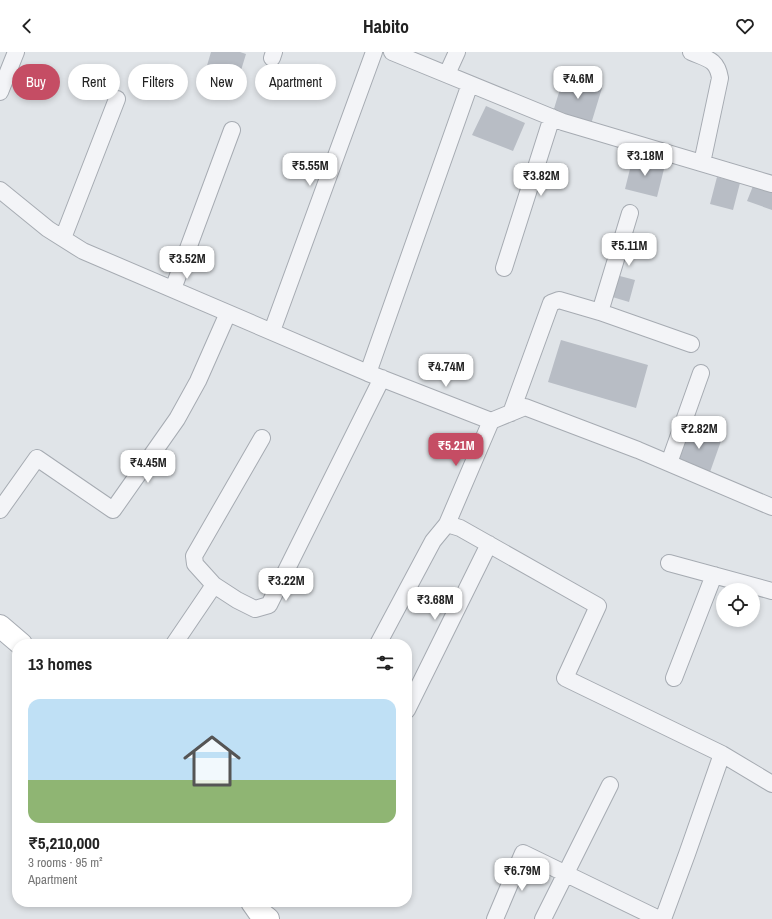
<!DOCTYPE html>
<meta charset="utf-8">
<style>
:root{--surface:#fff;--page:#f6f6f6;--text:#222;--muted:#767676;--accent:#c54d64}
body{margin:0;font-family:"Archivo Narrow",sans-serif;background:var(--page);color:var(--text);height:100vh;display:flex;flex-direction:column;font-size:15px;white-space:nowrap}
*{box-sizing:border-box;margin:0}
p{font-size:13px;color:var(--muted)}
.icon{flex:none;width:22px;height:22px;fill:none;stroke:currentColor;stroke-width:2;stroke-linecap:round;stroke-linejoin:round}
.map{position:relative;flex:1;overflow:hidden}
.details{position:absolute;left:12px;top:587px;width:400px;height:268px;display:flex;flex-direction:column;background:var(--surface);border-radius:16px;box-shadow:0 2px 6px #0003}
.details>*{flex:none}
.top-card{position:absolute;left:12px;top:12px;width:400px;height:36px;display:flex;gap:8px}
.tools{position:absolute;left:716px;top:531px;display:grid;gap:8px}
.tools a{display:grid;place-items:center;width:44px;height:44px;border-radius:50%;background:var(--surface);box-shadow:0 2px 6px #0003;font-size:20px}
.price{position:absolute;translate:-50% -34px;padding:0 9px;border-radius:8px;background:#fff;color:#222;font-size:13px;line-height:26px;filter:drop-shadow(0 1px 2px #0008)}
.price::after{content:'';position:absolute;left:50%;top:24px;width:12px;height:9px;margin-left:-6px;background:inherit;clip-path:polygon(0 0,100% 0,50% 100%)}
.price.selected{background:var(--accent);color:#fff}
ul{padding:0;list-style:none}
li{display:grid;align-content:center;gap:8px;height:212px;padding:0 16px}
li span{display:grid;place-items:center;height:124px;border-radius:12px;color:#555}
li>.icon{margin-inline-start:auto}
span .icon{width:72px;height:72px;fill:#fffc;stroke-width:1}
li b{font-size:17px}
h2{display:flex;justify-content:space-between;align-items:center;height:48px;padding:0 16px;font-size:17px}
.pill{padding:0 14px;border-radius:18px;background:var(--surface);box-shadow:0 2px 6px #0003;font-size:14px;line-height:36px}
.pill.selected{background:var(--accent);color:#fff}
header{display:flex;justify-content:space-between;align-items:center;height:52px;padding:0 16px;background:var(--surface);font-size:18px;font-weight:700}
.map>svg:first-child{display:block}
</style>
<header><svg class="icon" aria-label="back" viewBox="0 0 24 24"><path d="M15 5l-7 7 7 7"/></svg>Habito<svg class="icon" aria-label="heart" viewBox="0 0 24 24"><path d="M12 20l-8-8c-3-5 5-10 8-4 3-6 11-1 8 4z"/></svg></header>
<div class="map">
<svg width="772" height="867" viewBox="0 0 772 867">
<rect width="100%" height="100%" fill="#e0e4e8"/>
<path fill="#b8bdc5" d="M211,0H240L246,2L235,38L203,27Z
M564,24L602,36L591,72L553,60Z
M486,54L525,71L513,99L472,83Z
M633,105L665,113L657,145L625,137Z
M717,125L740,131L733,158L710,152Z
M753,134L772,141V158L747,149Z
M616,223L635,228L629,250L609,244Z
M561,288L648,313L636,356L548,330Z
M688,377L721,389L710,420L677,408Z"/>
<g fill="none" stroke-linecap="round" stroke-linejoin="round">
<g stroke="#a6abb2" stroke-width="18">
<path id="street" d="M392,0L563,70L772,132
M691,0C707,7 717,7 720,26L702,111
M272,6L274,0
M447,22L457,0
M470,32L368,321L491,369L525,355L638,398L772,455
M0,40L16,0
M0,138L48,177L83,199L368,321
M63,186L117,47
M504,216L552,65
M173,237L232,78
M600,260L630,161
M272,279L374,0
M511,361L551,251L559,248L600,260L691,292
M669,411L701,321
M0,458L37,406L113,458L177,367L198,329L228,261
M447,472L491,369
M669,511L772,539
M214,533L195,512L194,504L262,386
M174,592L214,533L237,548L255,557L269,553L382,326
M378,592L433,489L447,472L460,476L598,554L565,626L722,702L772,732
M674,626L714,523
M407,658L489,492
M495,867L523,801L659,867
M543,867L610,733
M663,867L687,802L722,702"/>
</g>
<g stroke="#a6abb2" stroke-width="24">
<path id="secondary" d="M0,574L21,592
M252,850L259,860L268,867"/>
</g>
<use href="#street" stroke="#f3f4f7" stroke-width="16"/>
<use href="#secondary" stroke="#fff" stroke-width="22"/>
</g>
</svg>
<div class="tools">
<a><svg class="icon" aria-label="locate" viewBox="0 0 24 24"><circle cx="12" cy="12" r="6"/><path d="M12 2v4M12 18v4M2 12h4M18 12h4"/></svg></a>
</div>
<b class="price" style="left:578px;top:48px">₹4.6M</b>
<b class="price" style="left:645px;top:125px">₹3.18M</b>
<b class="price" style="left:310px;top:135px">₹5.55M</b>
<b class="price" style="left:541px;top:145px">₹3.82M</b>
<b class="price" style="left:629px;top:215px">₹5.11M</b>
<b class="price" style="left:187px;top:228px">₹3.52M</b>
<b class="price" style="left:446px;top:336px">₹4.74M</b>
<b class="price" style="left:699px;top:398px">₹2.82M</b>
<b class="price selected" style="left:456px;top:415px">₹5.21M</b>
<b class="price" style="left:148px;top:432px">₹4.45M</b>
<b class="price" style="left:286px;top:550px">₹3.22M</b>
<b class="price" style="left:435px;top:569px">₹3.68M</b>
<b class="price" style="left:522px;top:840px">₹6.79M</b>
<div class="top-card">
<a class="pill selected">Buy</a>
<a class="pill">Rent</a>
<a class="pill">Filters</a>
<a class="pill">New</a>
<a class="pill">Apartment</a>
</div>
<section class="details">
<h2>13 homes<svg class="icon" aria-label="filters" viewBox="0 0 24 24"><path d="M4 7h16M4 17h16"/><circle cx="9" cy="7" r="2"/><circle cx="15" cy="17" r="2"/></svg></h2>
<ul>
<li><span style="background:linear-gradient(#bfe0f5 65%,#8fb573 0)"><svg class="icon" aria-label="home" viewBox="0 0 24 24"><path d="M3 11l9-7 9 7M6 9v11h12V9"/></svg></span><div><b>₹5,210,000</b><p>3 rooms · 95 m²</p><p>Apartment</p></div></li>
</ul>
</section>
</div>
